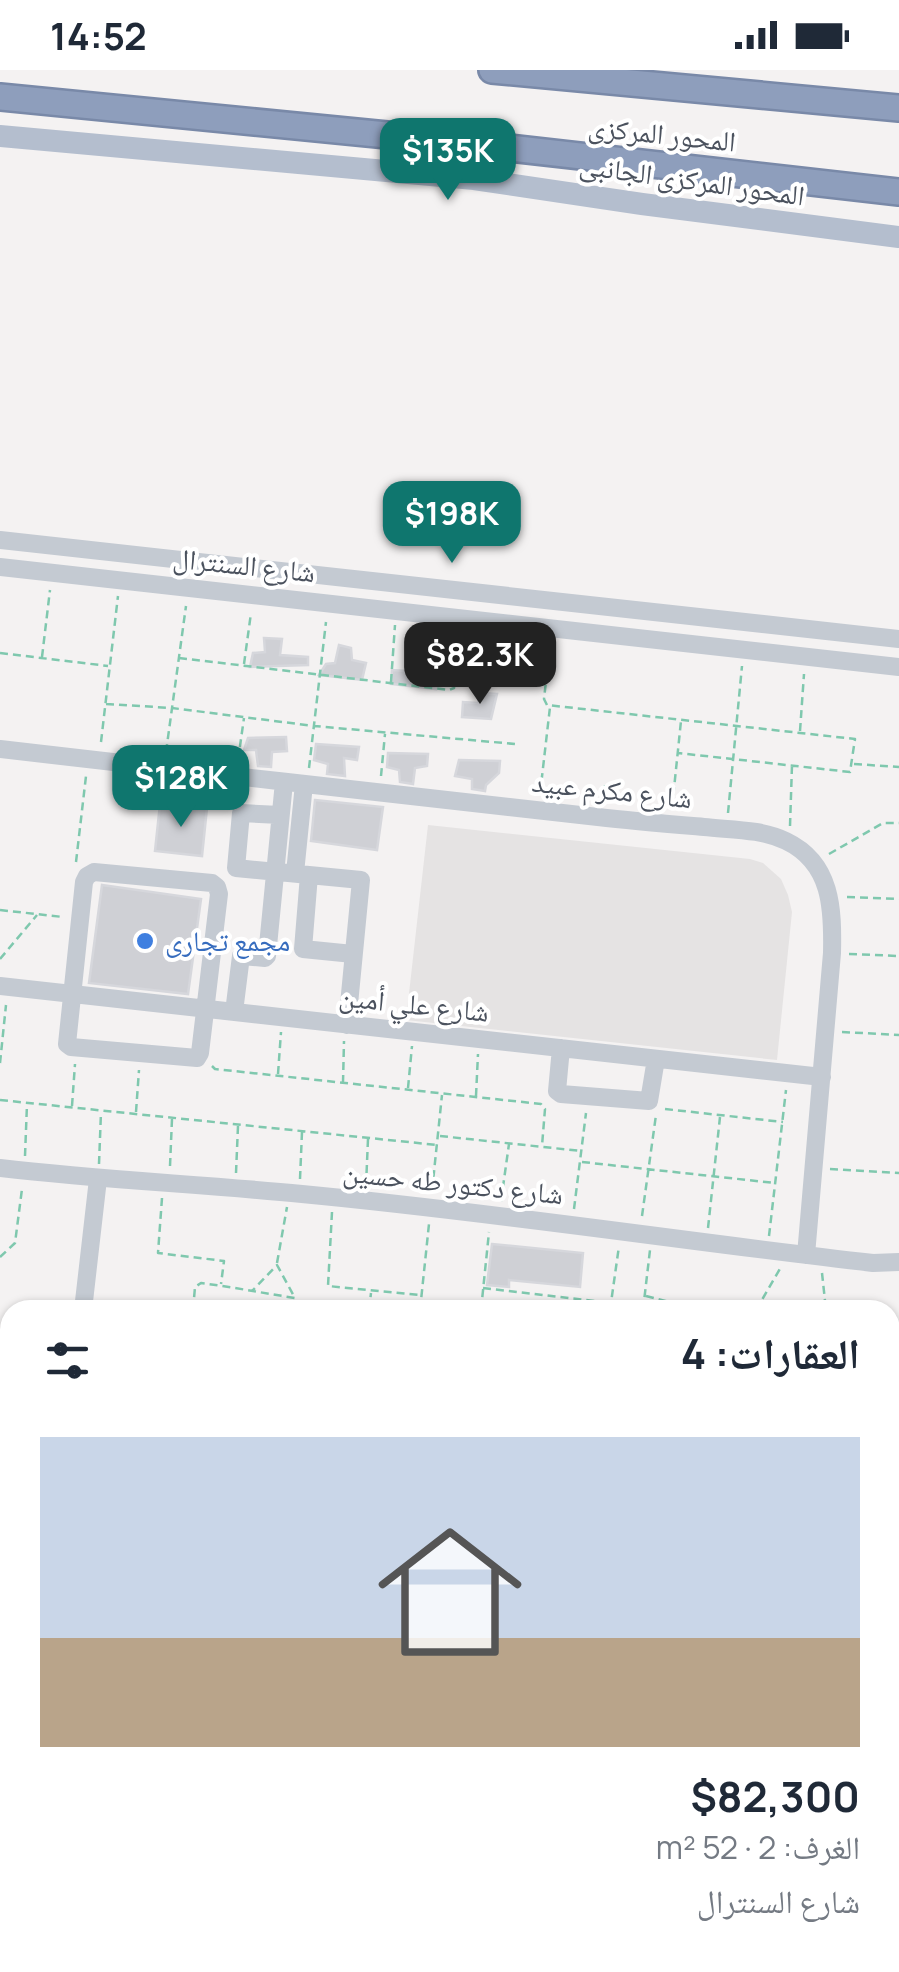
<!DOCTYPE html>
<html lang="ar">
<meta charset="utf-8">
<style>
:root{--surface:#fff;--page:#f2f2f3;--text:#1f2937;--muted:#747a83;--accent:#0f766e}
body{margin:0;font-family:Manrope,"Noto Naskh Arabic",sans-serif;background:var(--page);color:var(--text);direction:rtl;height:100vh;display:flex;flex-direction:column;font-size:38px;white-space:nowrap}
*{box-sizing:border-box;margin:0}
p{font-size:32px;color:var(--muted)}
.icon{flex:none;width:55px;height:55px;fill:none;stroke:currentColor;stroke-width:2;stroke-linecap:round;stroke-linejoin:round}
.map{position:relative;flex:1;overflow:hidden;direction:ltr}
.sheet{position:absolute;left:0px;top:1230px;width:900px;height:672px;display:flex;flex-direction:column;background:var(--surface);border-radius:30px 30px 0 0;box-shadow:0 2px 8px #0004;direction:rtl}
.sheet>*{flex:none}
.price{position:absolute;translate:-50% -85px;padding:0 22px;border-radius:20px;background:var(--accent);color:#fff;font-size:32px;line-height:65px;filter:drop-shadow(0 2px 5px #0008)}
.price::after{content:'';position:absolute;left:50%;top:60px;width:30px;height:22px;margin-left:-15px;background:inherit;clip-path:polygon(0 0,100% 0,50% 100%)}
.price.selected{background:#222;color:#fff}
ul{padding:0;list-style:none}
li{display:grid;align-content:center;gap:20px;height:530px;padding:0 40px}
li span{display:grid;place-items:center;height:310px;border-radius:0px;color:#555}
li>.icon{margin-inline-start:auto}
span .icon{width:180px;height:180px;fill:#fffc;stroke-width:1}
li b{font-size:42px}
h2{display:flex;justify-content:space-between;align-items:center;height:120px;padding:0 40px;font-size:42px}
.status{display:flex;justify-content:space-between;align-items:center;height:70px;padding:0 50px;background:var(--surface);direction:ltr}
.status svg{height:28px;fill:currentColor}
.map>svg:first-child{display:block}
</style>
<div class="status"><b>14:52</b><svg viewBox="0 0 49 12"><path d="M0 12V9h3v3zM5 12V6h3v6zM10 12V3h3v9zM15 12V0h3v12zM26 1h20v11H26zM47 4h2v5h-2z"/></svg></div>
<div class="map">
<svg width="899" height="1902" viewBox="0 0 899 1902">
<rect width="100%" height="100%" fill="#f4f2f2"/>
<path fill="#e5e3e3" d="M428,755L750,789L763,793L781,809L788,825L792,842L777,990L406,950Z"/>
<path fill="#cfd0d5" stroke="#d6d7dc" stroke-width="2.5" d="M264,568L282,569L280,585L308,587V595L250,597L253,583L265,582Z
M339,575L351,578L352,590L366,593L362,610L319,605L326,594L335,593Z
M409,584L422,587V599L438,600L436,619L391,614L392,600L407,601Z
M480,623L497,624L491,649L462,647L463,632L478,633Z
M286,667L287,681L272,682L271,697L258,696L256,680H244L248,668Z
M316,674L359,677L357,690L344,688L345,706L327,704L328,694L314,690Z
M388,683L428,684L427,696L415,698L413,714L400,712L399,700L387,697Z
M459,690L500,691L499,703L486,715L485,721L472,719V709L455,706Z
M315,730L383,737L377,780L311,771Z
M160,734L207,738L202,786L155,781Z
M102,815L201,829L188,924L89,913Z
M492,1174L583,1183L580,1217L509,1210V1217L487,1215Z"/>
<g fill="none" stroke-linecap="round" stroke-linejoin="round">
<g stroke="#7989a8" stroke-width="30">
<path id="highway" d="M492,0L899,38
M0,27L448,71L899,122"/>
</g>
<path stroke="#7fc8ae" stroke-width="2.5" stroke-dasharray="8 5" stroke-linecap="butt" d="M550,576L544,629L547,635L855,669L850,702L678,683
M0,583L108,596
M42,587L50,520
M179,588L449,620L454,618L460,564
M244,594L251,543
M391,612L395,555
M106,634L172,638L314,656L515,674
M800,661L804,604
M101,672L118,526
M166,682L186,536
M238,690L244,648
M854,694L899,697
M309,698L326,552
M381,706L385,664
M540,724L550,637
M604,733L605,715
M672,738L681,651
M728,743L742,596
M790,756L792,695
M829,784L883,753H899
M76,792L86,706
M847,827L899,829
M0,840L63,847
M849,884L899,886
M0,889L37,845
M842,962L899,965
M0,993L6,935
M212,996L215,999L541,1034L545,1039L542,1076
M278,1004L281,962
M343,1013L344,971
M408,1018L412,976
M476,1026L478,984
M0,1030L437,1075
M72,1036L75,994
M665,1039L783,1052
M136,1042L139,1000
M440,1066L581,1081
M25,1086L27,1034
M582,1092L775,1113
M99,1094L101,1042
M170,1096L172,1049
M830,1099L899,1103
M236,1103L238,1056
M300,1109L302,1062
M366,1116L368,1069
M432,1121L442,1025
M162,1128L158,1183L224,1191L221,1214
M501,1131L509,1074
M574,1139L586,1043
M332,1142L328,1216L420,1225
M642,1146L656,1045
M708,1158L720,1047
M769,1166L786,1020
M0,1187L15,1173L22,1119
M277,1193L287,1137
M822,1203L826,1240
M483,1218L611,1233
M646,1226L702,1240
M102,1234L155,1240
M193,1240L195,1217L201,1213C232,1217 263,1223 295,1228L277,1195L252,1221
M280,1240L282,1227
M369,1240L371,1223
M420,1240L429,1154
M481,1240L489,1162
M549,1240L551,1228
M610,1240L619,1176
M643,1240L650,1180
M756,1240L781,1197
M890,1275L899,1276
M1,1278L10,1279
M890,1325L899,1326
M0,1412L10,1413
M0,1564L10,1483
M0,1608L10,1609
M890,1640L899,1641
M0,1766L10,1767
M890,1779L899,1780
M8,1794L10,1775
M0,1857L10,1858
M132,1892L213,1902
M275,1892L286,1902
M35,1902L36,1892
M120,1902L121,1892
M414,1902L415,1892
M447,1902L448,1892"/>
<path stroke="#c4cad2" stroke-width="18" d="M0,470L899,569
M0,497L899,597
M0,679C199,702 399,725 598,747C633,751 669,754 704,757C732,760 761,759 786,771C832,793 833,839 832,883L806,1185
M280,745L241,743L236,798L309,805
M94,802L212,813L217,817L219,824L200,983L197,988L71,977L67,974L84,812L87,806Z
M295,803L304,714
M0,916L822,1007
M234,942L241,886L265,888L267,886L284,712
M347,955L361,810L309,805L303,879L353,884
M561,978L557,1021L561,1024L649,1031L656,989
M0,1098C100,1110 201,1114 302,1124C493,1142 682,1171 873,1193L899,1192
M83,1240L98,1109
M890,1378L899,1379
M0,1456L10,1457
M890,1579L899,1573
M0,1644L10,1645
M0,1667L10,1669
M890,1739L899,1740
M890,1760L899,1761
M0,1810L10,1811
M368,1892L373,1902
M760,1892L867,1902
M490,1902L491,1892
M622,1902L637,1892"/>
<path stroke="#b4bece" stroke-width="22" d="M0,66L474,109L642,134L899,167"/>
<use href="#highway" stroke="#8e9ebc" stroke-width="25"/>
</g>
<circle fill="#3f7fe0" stroke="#fff" stroke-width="4" cx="145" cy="871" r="10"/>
<g text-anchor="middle" stroke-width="8" stroke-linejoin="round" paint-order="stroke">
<g font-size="28" fill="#4b525e" stroke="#fff">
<text transform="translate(662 64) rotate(6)" y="10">المحور المركزى</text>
<text transform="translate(692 110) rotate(8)" y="10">المحور المركزى الجانبى</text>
<text transform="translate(244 495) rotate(6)" y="10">شارع السنترال</text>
<text transform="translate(612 720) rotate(6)" y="10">شارع مكرم عبيد</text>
<text transform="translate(414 934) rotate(6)" y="10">شارع علي أمين</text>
<text transform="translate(453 1113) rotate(6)" y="10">شارع دكتور طه حسين</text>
</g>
<g font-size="28" fill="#366cbe" stroke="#fff" text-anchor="start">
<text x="165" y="881">مجمع تجارى</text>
</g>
</g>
</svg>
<b class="price" style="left:448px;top:133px">$135K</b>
<b class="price" style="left:452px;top:496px">$198K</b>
<b class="price selected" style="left:480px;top:637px">$82.3K</b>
<b class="price" style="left:181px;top:760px">$128K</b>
<section class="sheet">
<h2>العقارات: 4<svg class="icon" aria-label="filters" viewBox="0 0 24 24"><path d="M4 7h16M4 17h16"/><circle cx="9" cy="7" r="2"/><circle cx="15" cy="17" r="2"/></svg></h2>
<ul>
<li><span style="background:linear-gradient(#c9d6e8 65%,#b9a48a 0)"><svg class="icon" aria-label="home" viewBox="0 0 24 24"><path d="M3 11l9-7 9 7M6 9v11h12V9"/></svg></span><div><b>$82,300</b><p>الغرف: 2 · 52 m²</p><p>شارع السنترال</p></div></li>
</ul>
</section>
</div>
